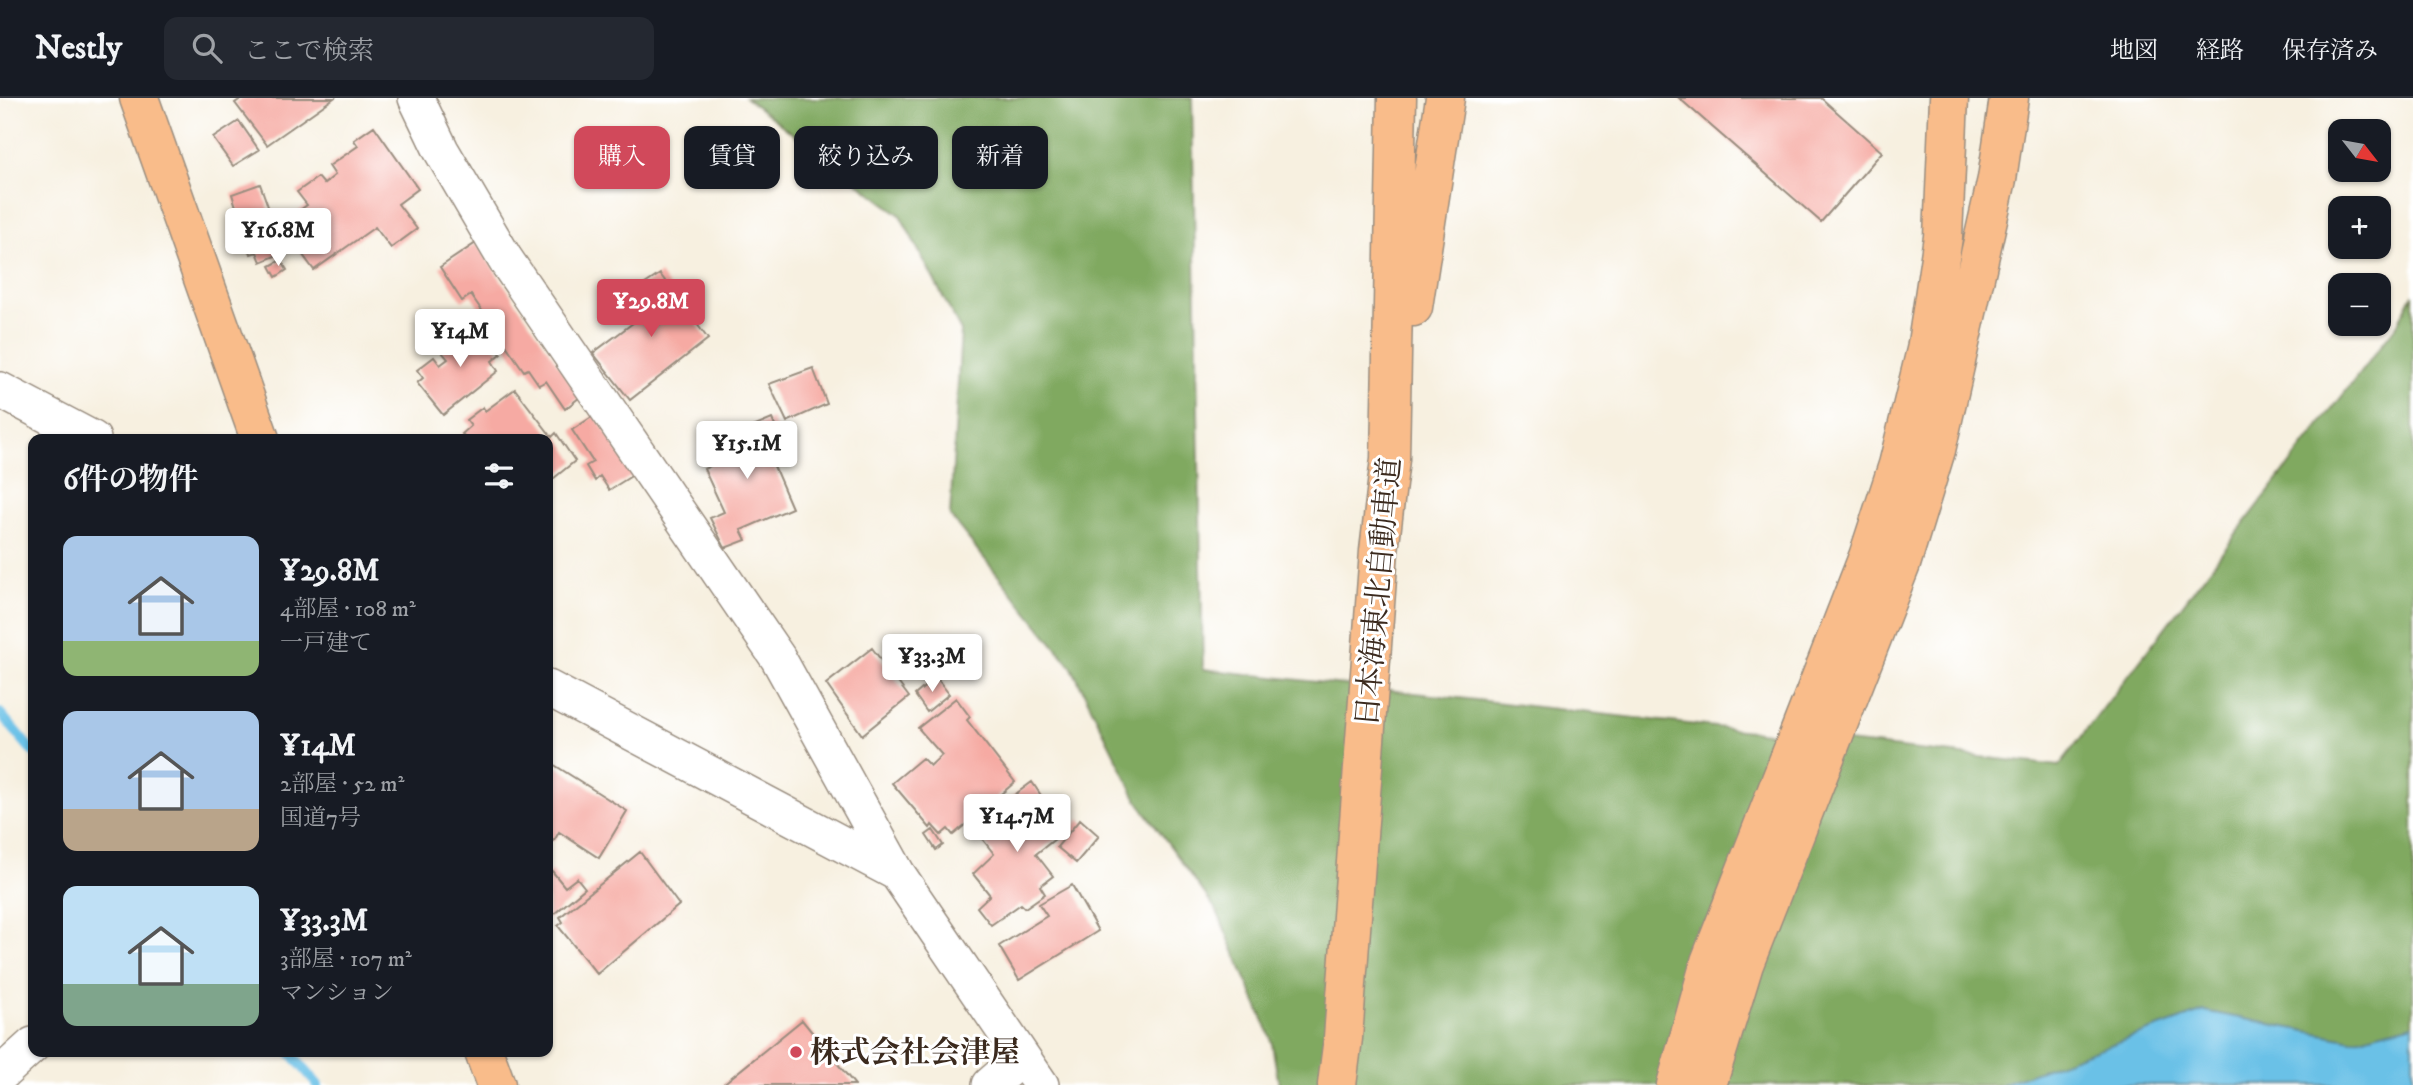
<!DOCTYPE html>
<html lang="ja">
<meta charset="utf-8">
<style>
:root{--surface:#171b24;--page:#242831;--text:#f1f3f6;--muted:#9ea1a6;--line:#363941;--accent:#d1495b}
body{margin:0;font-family:"IM FELL DW Pica","Noto Serif JP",serif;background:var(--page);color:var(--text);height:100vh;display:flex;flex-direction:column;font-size:26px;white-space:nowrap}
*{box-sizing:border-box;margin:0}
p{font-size:23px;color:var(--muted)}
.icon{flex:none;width:38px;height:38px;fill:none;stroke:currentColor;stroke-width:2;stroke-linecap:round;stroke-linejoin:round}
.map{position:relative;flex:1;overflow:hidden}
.side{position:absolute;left:28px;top:336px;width:525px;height:623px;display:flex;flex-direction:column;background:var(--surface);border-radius:14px;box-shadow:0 2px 5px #0004}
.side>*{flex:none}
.top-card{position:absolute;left:574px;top:28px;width:665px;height:63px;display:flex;gap:14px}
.needle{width:46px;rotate:121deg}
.fabs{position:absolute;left:2328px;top:21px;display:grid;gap:14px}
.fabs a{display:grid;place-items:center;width:63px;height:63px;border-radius:14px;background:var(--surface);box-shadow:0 2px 5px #0004;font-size:35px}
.price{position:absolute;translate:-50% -60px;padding:0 16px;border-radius:7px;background:#fff;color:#222;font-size:23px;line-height:46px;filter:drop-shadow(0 2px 4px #0008)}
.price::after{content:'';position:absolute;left:50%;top:42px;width:21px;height:16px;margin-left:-10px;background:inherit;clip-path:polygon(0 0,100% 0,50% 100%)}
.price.on{background:var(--accent);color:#fff}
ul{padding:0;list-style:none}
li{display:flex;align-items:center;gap:21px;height:175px;padding:0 35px}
li span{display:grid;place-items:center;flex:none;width:196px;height:140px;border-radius:14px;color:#555}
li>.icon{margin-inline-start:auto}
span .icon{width:84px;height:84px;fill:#fffc;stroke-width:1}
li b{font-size:30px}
h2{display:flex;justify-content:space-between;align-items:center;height:84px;padding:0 35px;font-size:30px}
.chip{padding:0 24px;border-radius:14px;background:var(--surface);box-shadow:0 2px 5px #0004;font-size:24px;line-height:63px}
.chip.on{background:var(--accent);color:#fff}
header{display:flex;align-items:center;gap:42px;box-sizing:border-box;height:98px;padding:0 35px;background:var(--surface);border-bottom:2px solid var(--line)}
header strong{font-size:33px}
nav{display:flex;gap:38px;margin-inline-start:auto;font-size:24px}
.search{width:490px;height:63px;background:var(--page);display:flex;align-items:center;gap:18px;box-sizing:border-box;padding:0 24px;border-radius:14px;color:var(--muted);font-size:26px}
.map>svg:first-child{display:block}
</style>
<header>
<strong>Nestly</strong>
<div class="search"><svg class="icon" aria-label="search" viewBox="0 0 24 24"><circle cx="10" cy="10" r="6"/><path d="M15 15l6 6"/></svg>ここで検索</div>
<nav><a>地図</a><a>経路</a><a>保存済み</a></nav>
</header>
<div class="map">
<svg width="2413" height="987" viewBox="0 0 2413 987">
<rect width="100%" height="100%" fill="#fff"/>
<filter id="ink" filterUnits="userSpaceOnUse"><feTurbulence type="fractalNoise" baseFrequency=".0143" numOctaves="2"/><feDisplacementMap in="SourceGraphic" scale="14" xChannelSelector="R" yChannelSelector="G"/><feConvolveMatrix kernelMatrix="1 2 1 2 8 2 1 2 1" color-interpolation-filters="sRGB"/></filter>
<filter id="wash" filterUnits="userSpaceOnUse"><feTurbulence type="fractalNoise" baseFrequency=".00686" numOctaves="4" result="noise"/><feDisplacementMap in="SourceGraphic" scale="28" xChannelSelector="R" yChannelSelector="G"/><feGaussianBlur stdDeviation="1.57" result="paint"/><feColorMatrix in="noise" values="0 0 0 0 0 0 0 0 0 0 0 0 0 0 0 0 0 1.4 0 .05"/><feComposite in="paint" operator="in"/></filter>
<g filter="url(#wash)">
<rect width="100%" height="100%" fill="#f7f0e0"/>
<path fill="#80a960" stroke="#5e6a3f" stroke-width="2" d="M746,0H1192L1203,571L2059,668L2398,225L2413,196V987H1279L1271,940L1217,813L1137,702L1071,568L950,418L961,233L900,117Z"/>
<path fill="#6ac1e7" stroke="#527682" stroke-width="2" d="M2204,913L2352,942L2413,926V987H1999Z"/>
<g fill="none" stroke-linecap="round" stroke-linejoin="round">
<path stroke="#6ac1e7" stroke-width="10" d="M0,615L33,654
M290,954L318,987"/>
</g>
<g id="blocks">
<path fill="#f6aaa3" d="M242,0H334L267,47L235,5Z
M1679,0H1821L1882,54L1821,124Z
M239,23L259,52L233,68L213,40Z
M374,28L418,91L398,106L417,131L391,150L375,129L314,172L280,126L307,107L297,94L318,79L324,86L335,77L329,68L358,48L354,42Z
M260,86L281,145L277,147L280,156L261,164L257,154L251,156L232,96Z
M476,145L580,299L565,311L546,283L539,287L528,271L524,273L471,197L462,203L440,169Z
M281,162L287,172L276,179L270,168Z
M660,176L708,241L630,302L593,255L641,219L627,198Z
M449,215L458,228L434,245L425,233Z
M478,225L501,256L492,263L498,273L443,317L417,285L423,280L417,272L434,259L440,267L448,261L441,253Z
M813,270L827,306L787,324L769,286Z
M515,291L552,339L556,335L575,363L548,385V341H467L462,336L471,328L466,322L483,309L485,313Z
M595,317L633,377L609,392L600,378L595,383L586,368L593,364L572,332Z
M772,321L788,359L773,366L792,410L741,432L746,442L725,450L710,420L724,414L704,371L710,368L706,361L714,356L710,347Z
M872,550L909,599L862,637L826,586Z
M936,579L949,596L927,614L915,597Z
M956,600L970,619L967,622L1015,684L953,737L948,731L941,737L932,727L930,730L892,685L922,660L930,668L942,657L918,630Z
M548,663L627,713L599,760L559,734L554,743L548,740Z
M1032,684L1065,733L1036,756L1053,778L1040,788L1045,796L1025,810L1021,806L991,827L977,809L990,797L973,776L994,756L980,738L995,727L991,723L1013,707L1009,701Z
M1080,721L1099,738L1076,765L1057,749Z
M933,732L943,747L936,752L926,737Z
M640,754L679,807L597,876L558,828L563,824L560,819Z
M552,773L565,789L577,780L585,790L548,821V777Z
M1072,787L1098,833L1019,882L999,848L1047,818L1039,806Z
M802,922L855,987H722Z"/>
</g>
</g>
<g filter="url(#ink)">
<use href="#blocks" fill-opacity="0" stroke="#998d7f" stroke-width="2"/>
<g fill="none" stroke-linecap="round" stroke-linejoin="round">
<g stroke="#998d7f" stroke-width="38">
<path id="street" d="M416,0L441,52L505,161L778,560L897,775L1041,987
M0,292L93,341
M548,590L897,775
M0,977L33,947
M990,987L1022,959"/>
</g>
<g stroke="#998d7f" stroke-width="41">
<path id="highway" d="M139,0L260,341
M1413,209L1445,0
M484,954L496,987
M1337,987L1343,940L1379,453L1390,361L1397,0
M1676,987L1710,864L1868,459L1898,367L1926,252L1943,139L1949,0
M1707,987L1744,866L1901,466L1936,352L1997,81L2009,0"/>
</g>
<use href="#street" stroke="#fff" stroke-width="35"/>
<use href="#highway" stroke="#f9bc8a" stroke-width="38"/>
</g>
</g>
<circle fill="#d1495b" stroke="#fff" stroke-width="2.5" cx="796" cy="954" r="7"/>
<g text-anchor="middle" stroke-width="6" stroke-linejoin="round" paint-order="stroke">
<g font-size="30" fill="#3b2a1e" stroke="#fff">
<text transform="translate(1378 494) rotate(-85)" y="10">日本海東北自動車道</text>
</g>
<g font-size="30" font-weight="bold" fill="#3b2a1e" stroke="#fff" text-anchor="start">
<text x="810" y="964">株式会社会津屋</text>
</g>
</g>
</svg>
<div class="fabs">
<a><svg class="needle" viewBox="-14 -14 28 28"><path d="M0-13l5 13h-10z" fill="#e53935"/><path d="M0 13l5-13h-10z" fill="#9ea1a6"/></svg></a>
<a>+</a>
<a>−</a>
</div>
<b class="price" style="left:278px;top:170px">¥16.8M</b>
<b class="price on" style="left:651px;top:241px">¥29.8M</b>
<b class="price" style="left:460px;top:271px">¥14M</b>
<b class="price" style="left:747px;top:383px">¥15.1M</b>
<b class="price" style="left:932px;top:596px">¥33.3M</b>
<b class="price" style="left:1017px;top:756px">¥14.7M</b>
<div class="top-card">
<a class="chip on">購入</a>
<a class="chip">賃貸</a>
<a class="chip">絞り込み</a>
<a class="chip">新着</a>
</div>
<section class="side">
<h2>6件の物件<svg class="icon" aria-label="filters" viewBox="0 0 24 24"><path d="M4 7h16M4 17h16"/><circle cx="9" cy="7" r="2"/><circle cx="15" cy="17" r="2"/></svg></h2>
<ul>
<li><span style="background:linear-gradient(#a9c7e8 75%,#8fb573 0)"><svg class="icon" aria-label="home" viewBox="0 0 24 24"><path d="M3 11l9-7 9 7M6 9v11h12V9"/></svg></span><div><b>¥29.8M</b><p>4部屋 · 108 m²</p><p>一戸建て</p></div></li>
<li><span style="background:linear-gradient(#a9c7e8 70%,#b9a48a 0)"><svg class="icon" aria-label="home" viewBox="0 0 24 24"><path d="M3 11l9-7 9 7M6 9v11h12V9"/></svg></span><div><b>¥14M</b><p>2部屋 · 52 m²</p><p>国道7号</p></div></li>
<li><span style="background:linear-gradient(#bfe0f5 70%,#7fa58c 0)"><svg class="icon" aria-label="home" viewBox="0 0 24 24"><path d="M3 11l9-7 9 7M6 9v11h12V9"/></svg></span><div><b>¥33.3M</b><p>3部屋 · 107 m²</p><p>マンション</p></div></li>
</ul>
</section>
</div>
